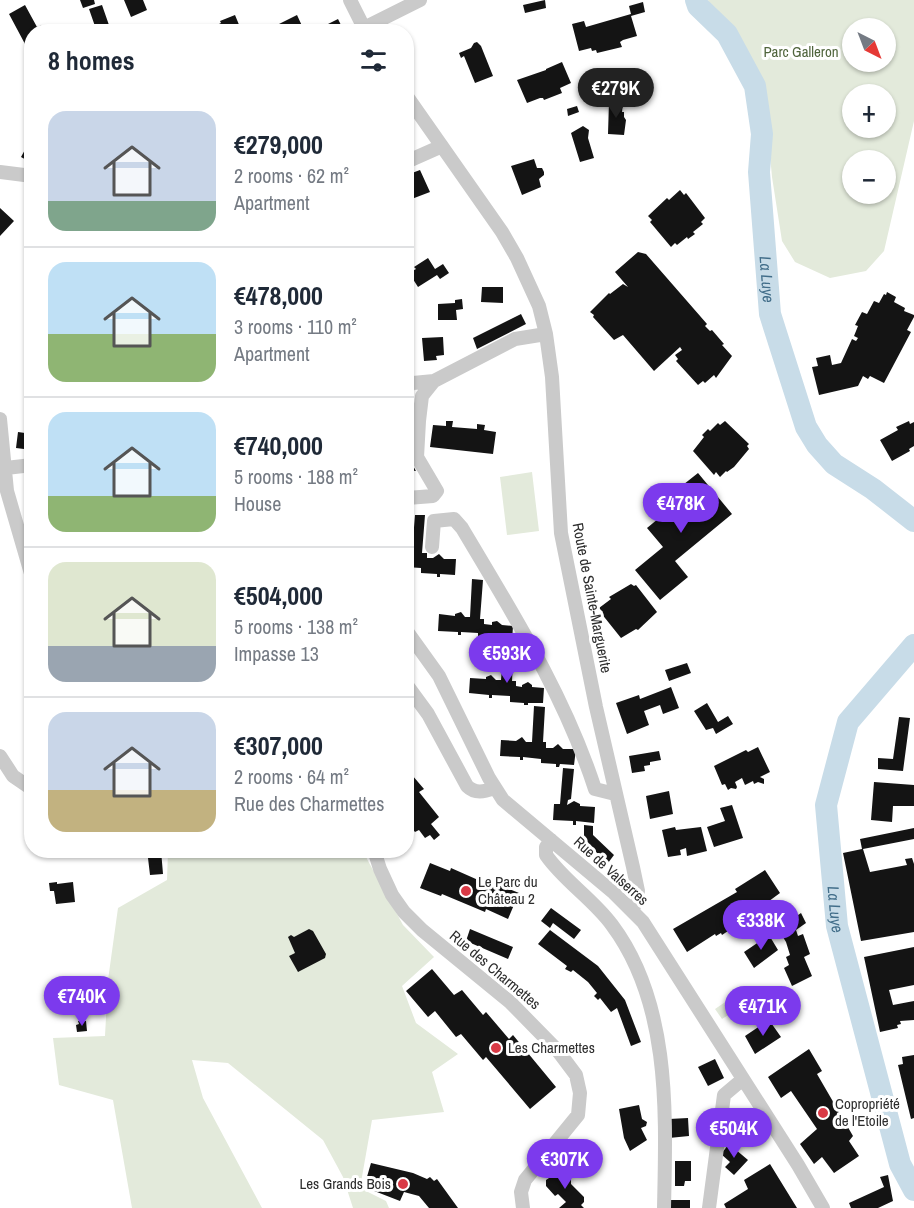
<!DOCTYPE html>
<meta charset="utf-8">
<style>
:root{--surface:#fff;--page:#f6f6f7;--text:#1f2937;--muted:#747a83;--line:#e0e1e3;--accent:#7c3aed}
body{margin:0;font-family:"Archivo Narrow",sans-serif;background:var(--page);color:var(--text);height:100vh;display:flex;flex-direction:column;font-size:22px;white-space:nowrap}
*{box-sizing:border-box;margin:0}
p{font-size:20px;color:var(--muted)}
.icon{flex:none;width:33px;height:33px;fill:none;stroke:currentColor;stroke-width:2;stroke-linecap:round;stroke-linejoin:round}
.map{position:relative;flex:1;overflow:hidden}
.side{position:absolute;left:24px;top:24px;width:390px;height:834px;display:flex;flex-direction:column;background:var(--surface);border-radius:24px;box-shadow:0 2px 4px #0004}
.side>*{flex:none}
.needle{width:39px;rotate:138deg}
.fabs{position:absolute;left:842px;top:18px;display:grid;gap:12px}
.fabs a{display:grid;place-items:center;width:54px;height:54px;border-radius:50%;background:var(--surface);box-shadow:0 2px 4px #0004;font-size:30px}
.price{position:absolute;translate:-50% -51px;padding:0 14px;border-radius:21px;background:var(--accent);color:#fff;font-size:20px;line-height:39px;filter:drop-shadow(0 2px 3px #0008)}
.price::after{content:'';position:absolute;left:50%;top:36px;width:18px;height:14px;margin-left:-9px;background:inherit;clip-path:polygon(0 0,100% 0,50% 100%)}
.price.on{background:#222;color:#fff}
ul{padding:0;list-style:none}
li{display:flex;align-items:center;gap:18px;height:150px;padding:0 24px}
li+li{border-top:2px solid var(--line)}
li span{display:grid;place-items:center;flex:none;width:168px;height:120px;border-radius:18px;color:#555}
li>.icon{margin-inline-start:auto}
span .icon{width:72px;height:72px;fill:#fffc;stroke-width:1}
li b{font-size:26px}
h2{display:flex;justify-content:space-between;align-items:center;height:72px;padding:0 24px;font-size:26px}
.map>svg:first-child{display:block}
</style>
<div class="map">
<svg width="914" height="1208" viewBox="0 0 914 1208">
<rect width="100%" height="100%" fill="#fff"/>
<path fill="#e3eadb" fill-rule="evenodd" d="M708,0H914V121L884,251L866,271L830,278L795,262L782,241L772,177L764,89L736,39L711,9ZM885,28V62H852V28ZM885,94V128H852V94ZM852,160H885V194H852Z
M532,472L539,531L507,535L500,477Z
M365,850L367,859L403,925L434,957L402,986L416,1023L458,1054L432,1072L444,1112L372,1120L360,1188L386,1201L389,1208H353L343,1177L323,1140L228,1063L192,1060L203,1098L262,1208H132L113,1100L59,1085L53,1038L105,1036L108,980L118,908L167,880L168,851Z
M746,988L753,999L722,1019L715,1009Z"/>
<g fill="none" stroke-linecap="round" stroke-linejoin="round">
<g stroke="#c8dce8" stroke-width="22">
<path id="s1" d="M696,0L698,6L727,34L755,86L762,134L759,172L770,314L806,427L817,445L834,464L873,489L914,521"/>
<path id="s2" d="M914,645L848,722L826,805L837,926L900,1164L914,1190"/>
</g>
</g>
<path fill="#141414" d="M80,0H94L95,4L83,8Z
M124,0H143L147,10L131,17Z
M545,0L546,8L525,13L523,5Z
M643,2L645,12L631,16L637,36L623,40L620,42L622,47L597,53L596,50L592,51L591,48L579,51L572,24L584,21L586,27L631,14L629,6Z
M25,5L37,27L42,25L45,32H32V41L25,44L9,14Z
M102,5L110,28L97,32L89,9Z
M235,15L242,32H211L215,30L213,27L221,23L220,21Z
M297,15L303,28L295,32H263Z
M338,19L341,25L338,27L340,32H312Z
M477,42L481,46L493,76L475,83L464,56L461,58L459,53L471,48L474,43Z
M562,62L571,83L560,88L562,93L544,100L543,98H540L527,103L517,80L546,70V69Z
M609,102L623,103L622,112H624V117L626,120L624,135L608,134Z
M577,106L579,112L568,116L567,109Z
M583,126L589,130L588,138L594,158L580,162L571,133Z
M32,137V159L30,162L21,157Z
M534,159L537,168H542L544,172V175L539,179L541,187L522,195L511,166Z
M420,170L430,192L409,200L406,195V180L413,177L412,173Z
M680,190L684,195L686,193L705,218L701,222L703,224L693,232L695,234L688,239L687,237L677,245L675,243L671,247L650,222L652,220L648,216L667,198L669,200Z
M0,208L14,221L0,236Z
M638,252L646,254L707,324L705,326L710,331L712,330L724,344L722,345L732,356L716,378L714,375L705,383L703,381L698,385L676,361L678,359L675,355L682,350L680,347L654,371L623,335L614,340L593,317L594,315L590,312L609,293L610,294L623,284L628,287L615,272Z
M428,258L435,269L443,264L449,273L440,279L437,275L418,287L409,273L416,269L414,267Z
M482,287H503V303L481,302Z
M887,292L896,297L894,302L905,308L904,311L914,315V317L907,330L911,332L884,383L870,376L868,379L863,376L858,386L819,395L812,367L818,366L816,358L830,355L832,365L841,363L852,339L856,341L858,338L854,336L858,326L855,325L862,312L867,314L874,301L879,303L884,294L886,295Z
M462,299L463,309L456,310L457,320H438V304L455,303V300Z
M521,314L526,324L477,349L473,338Z
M443,337L444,355L436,356L437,360L424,361L422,338Z
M446,421H453L452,427L477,429V424L485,425L484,430L496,432L493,454L430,447L433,425L446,426Z
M725,421L749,444L747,446L749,449L734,467L727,472L726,471L720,477L716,472L714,475L693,451L704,437L702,435L708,429L710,431L718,423L720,425Z
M909,421L910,424L914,422V446L909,449L910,451L892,461L880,440L898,430L896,427Z
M18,432L32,434V450L16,448Z
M406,453L416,471L406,470Z
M698,473L732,514L675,561L688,577L660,600L635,570L663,547L647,528L681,500L674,492Z
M415,515H425L422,553H427V558H433L439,554L444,559H456L455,575L440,574V577H437V574L421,573V568L406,567V551L412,552Z
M472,579L483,580L480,619H484V624L492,625V622L497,621L502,625L513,626L512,641L498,640V643L494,642L493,639L478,638V633L461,632V635H458V632L438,631L439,614L455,616V614L461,612L465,617H470Z
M631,584L634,586L636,585L657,612L638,630L636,629L621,638L601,613L603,612L599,608L611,599L609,597Z
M504,644L514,645L512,681H516V686L522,687V685L528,682L532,685V687L544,688L543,703H528V705H524V703L510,702V696L492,695V698H489V695L469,693L470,678L486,679V677L491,675L496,680H501Z
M687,663L691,673L669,681L665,670Z
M671,687L679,708L663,714L660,705L644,711L649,725L627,734L616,703L639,695L640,699Z
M707,703L718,722L728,716L733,724L716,734L713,728L706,730L694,711Z
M534,706L545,707L543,742H546V748H553L558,744L563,749H576L574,765L560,764L559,767H556V764L541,763V759L523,757V760H520V757L500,756L501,740L516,741L522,737L526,742H532Z
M899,717L910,718L903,771L878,769V758L893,759Z
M758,747L770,772L760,777L764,779V784L758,782L754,784L753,781L745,785L742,778L735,782L737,787L736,789L731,788L728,790L725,784L722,785L714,766L746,750L748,752Z
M659,751L661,760L650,762V765L644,766L645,771L632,773L629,756Z
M406,768L424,789L419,792L439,817L431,824L440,835L434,840L430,835L425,838L419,830L415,832L406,821Z
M563,768L574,769L571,799L568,800L567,805L574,801L580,804V806L595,807L594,823L576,821V825H573V821L553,820L554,804H560Z
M874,782L914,785V806H893L892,822L871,820Z
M669,791L673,814L650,819L646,796Z
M732,805L743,838L714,847L707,827L725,821L720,808Z
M584,825L593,826V835L614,855L608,863L584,841Z
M675,827L676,830L701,827L707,851L687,856L686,848L680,850L681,855L668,857L662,830Z
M914,828V839L863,849L870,872L907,865L905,859L912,858L914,864V932L861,941L843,853L862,849L860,839Z
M150,850H161L163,874L150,875L148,858H151Z
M430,863L450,871L451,868L494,887L495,883L519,893L508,919L486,909L485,912L442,894L441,896L420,888Z
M765,870L780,893L757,910L756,908L750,912L751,914L727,929L728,931L722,935L721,933L716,936L715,934L687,952L673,929L737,892L735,889Z
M57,882V884L73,882L75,902L56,904L54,891H50L49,883Z
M551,908L581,930L574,939L553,923L550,928L541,921Z
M801,913L806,923L796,930L798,936L803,934L810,954L804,957L812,976L792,986L784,968L789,965L786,957L790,955L786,942L778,929Z
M309,929L313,931L326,954L325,958L298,972L289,956L295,953L288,937L291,935L294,937Z
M470,929L513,947L508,959L466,941Z
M550,930L598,966L625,1000L641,1042L631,1046L617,1008L611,1012L600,998L598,1000L594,996L597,993L588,982L573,970L571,972L565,969L567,966L538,944Z
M769,935L778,950L754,968L744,952Z
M914,947V985L889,990L893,1005L914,1001V1020L900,1021L901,1024L897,1025L898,1028L880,1032L864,957Z
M432,969L454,995L462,990L483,1015L486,1012L509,1039L513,1035L556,1087L530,1109L486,1057L483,1060L461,1034L456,1037L435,1011L428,1017L406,991Z
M84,985L87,986L89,1007L92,1008L93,1011L72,1013L70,998L75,996V990L82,989Z
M769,1020L781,1037L755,1054L745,1036Z
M78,1021H86L87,1031L77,1032L76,1025L79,1024Z
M809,1049L822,1071L817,1074L853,1136L849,1141L859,1156L834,1173L822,1157L814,1164L800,1144L817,1129L791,1091L781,1098L768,1077Z
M914,1055V1118L911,1119L898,1065L903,1064L902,1057Z
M715,1059L724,1078L708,1086L698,1067Z
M639,1105L642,1119L647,1122L646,1126L641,1128L647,1140L630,1151L624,1138L619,1109Z
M688,1118L689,1136L669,1138V1119Z
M729,1144L748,1160L734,1175L725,1167L730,1162L721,1154Z
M675,1161H691V1181H685L684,1186H675Z
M371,1163L413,1173L427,1179L430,1177L434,1181L437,1179L458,1208H429L419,1196L404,1192L400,1201L364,1187Z
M770,1164L797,1208H726L724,1204L748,1189L744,1180Z
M561,1170H564L571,1178V1184L584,1197V1202L581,1205L584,1208H559L566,1202L558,1194L555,1196L546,1186V1180Z
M888,1175L893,1201L878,1208H851L849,1203L884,1187L880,1177Z
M668,1200H690V1208H668Z"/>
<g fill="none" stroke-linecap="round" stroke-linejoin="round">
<path stroke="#cacaca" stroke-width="14" d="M350,0L366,32
M364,28L420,0
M406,95L502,232L517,258L539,306L546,334L552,377L561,533L596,707L633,867L638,891L633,910
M406,162L442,146
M0,172L32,176
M406,387L413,383L434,381L515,339L546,334
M0,419L7,491L32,577
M406,443L417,457L437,491L433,496L407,498L406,496
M417,457L419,421L422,396L434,381
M6,468L32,465
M432,547L434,521L454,519L462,528C513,614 564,694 595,789L615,794
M406,630L439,676L489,778L503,800L614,893L643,922L798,1165L823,1208
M406,684L428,714L467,786C475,794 484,792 494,788
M0,756L13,776L32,789
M551,840L546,847V855C564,881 593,899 612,925C671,1004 666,1114 664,1208
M374,850L380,869L392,895L404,912L422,930L510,1002L558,1051L576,1075L580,1093L578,1115L525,1180L521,1192L523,1208
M709,1208L724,1095L743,1079"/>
</g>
<g fill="#d93a46" stroke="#fff" stroke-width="2">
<circle cx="466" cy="891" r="6"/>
<circle cx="496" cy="1048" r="6"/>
<circle cx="823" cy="1113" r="6"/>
<circle cx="403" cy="1184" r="6"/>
</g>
<g text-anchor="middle" stroke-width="6" stroke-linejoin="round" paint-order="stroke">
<g font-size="15" fill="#50653d" stroke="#fff">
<text x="801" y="57">Parc Galleron</text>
</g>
<g font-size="15" fill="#2d2d2d" stroke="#fff">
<text transform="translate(592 598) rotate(79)" y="5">Route de Sainte-Marguerite</text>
<text transform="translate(611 871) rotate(42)" y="5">Rue de Valserres</text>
<text transform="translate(495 970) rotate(40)" y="5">Rue des Charmettes</text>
</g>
<g font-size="15" fill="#2d2d2d" stroke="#fff" text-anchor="start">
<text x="478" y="887">Le Parc du<tspan x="478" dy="17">Château 2</tspan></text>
<text x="508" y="1053">Les Charmettes</text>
<text x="835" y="1109">Copropriété<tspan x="835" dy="17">de l'Etoile</tspan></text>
<text x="391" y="1189" text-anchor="end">Les Grands Bois</text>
</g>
<g font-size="16" font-style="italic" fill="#416d89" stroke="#fff">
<text dy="6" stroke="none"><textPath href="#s1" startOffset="300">La Luye</textPath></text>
<text dy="6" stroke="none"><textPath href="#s2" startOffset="292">La Luye</textPath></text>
</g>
</g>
</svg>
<div class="fabs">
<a><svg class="needle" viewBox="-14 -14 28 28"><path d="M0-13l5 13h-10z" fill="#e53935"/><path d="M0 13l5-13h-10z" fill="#747a83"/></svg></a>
<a>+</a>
<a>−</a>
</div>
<b class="price on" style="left:616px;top:119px">€279K</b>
<b class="price" style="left:681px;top:534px">€478K</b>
<b class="price" style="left:507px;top:684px">€593K</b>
<b class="price" style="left:761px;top:951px">€338K</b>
<b class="price" style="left:82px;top:1027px">€740K</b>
<b class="price" style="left:763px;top:1037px">€471K</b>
<b class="price" style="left:734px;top:1159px">€504K</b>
<b class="price" style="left:565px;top:1190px">€307K</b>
<section class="side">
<h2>8 homes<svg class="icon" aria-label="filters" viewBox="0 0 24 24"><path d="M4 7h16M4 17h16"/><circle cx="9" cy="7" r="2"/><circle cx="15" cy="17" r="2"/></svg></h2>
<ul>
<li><span style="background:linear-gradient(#c9d6e8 75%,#7fa58c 0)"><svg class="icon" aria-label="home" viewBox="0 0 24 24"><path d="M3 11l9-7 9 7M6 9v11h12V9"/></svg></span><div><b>€279,000</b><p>2 rooms · 62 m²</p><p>Apartment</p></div></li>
<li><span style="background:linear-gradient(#bfe0f5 60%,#8fb573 0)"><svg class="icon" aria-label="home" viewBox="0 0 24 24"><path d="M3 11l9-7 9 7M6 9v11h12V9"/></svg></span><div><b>€478,000</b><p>3 rooms · 110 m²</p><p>Apartment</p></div></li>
<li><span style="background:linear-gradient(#bfe0f5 70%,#8fb573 0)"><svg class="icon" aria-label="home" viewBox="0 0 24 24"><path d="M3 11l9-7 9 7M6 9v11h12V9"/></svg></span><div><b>€740,000</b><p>5 rooms · 188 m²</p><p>House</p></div></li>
<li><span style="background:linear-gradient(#dfe7d0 70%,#9aa5b1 0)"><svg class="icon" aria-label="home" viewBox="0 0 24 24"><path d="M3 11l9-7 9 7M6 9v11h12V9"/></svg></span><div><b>€504,000</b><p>5 rooms · 138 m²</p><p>Impasse 13</p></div></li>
<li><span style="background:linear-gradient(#c9d6e8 65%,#c2b280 0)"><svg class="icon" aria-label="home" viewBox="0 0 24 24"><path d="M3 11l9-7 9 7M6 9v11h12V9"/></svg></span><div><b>€307,000</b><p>2 rooms · 64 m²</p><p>Rue des Charmettes</p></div></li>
</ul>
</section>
</div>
